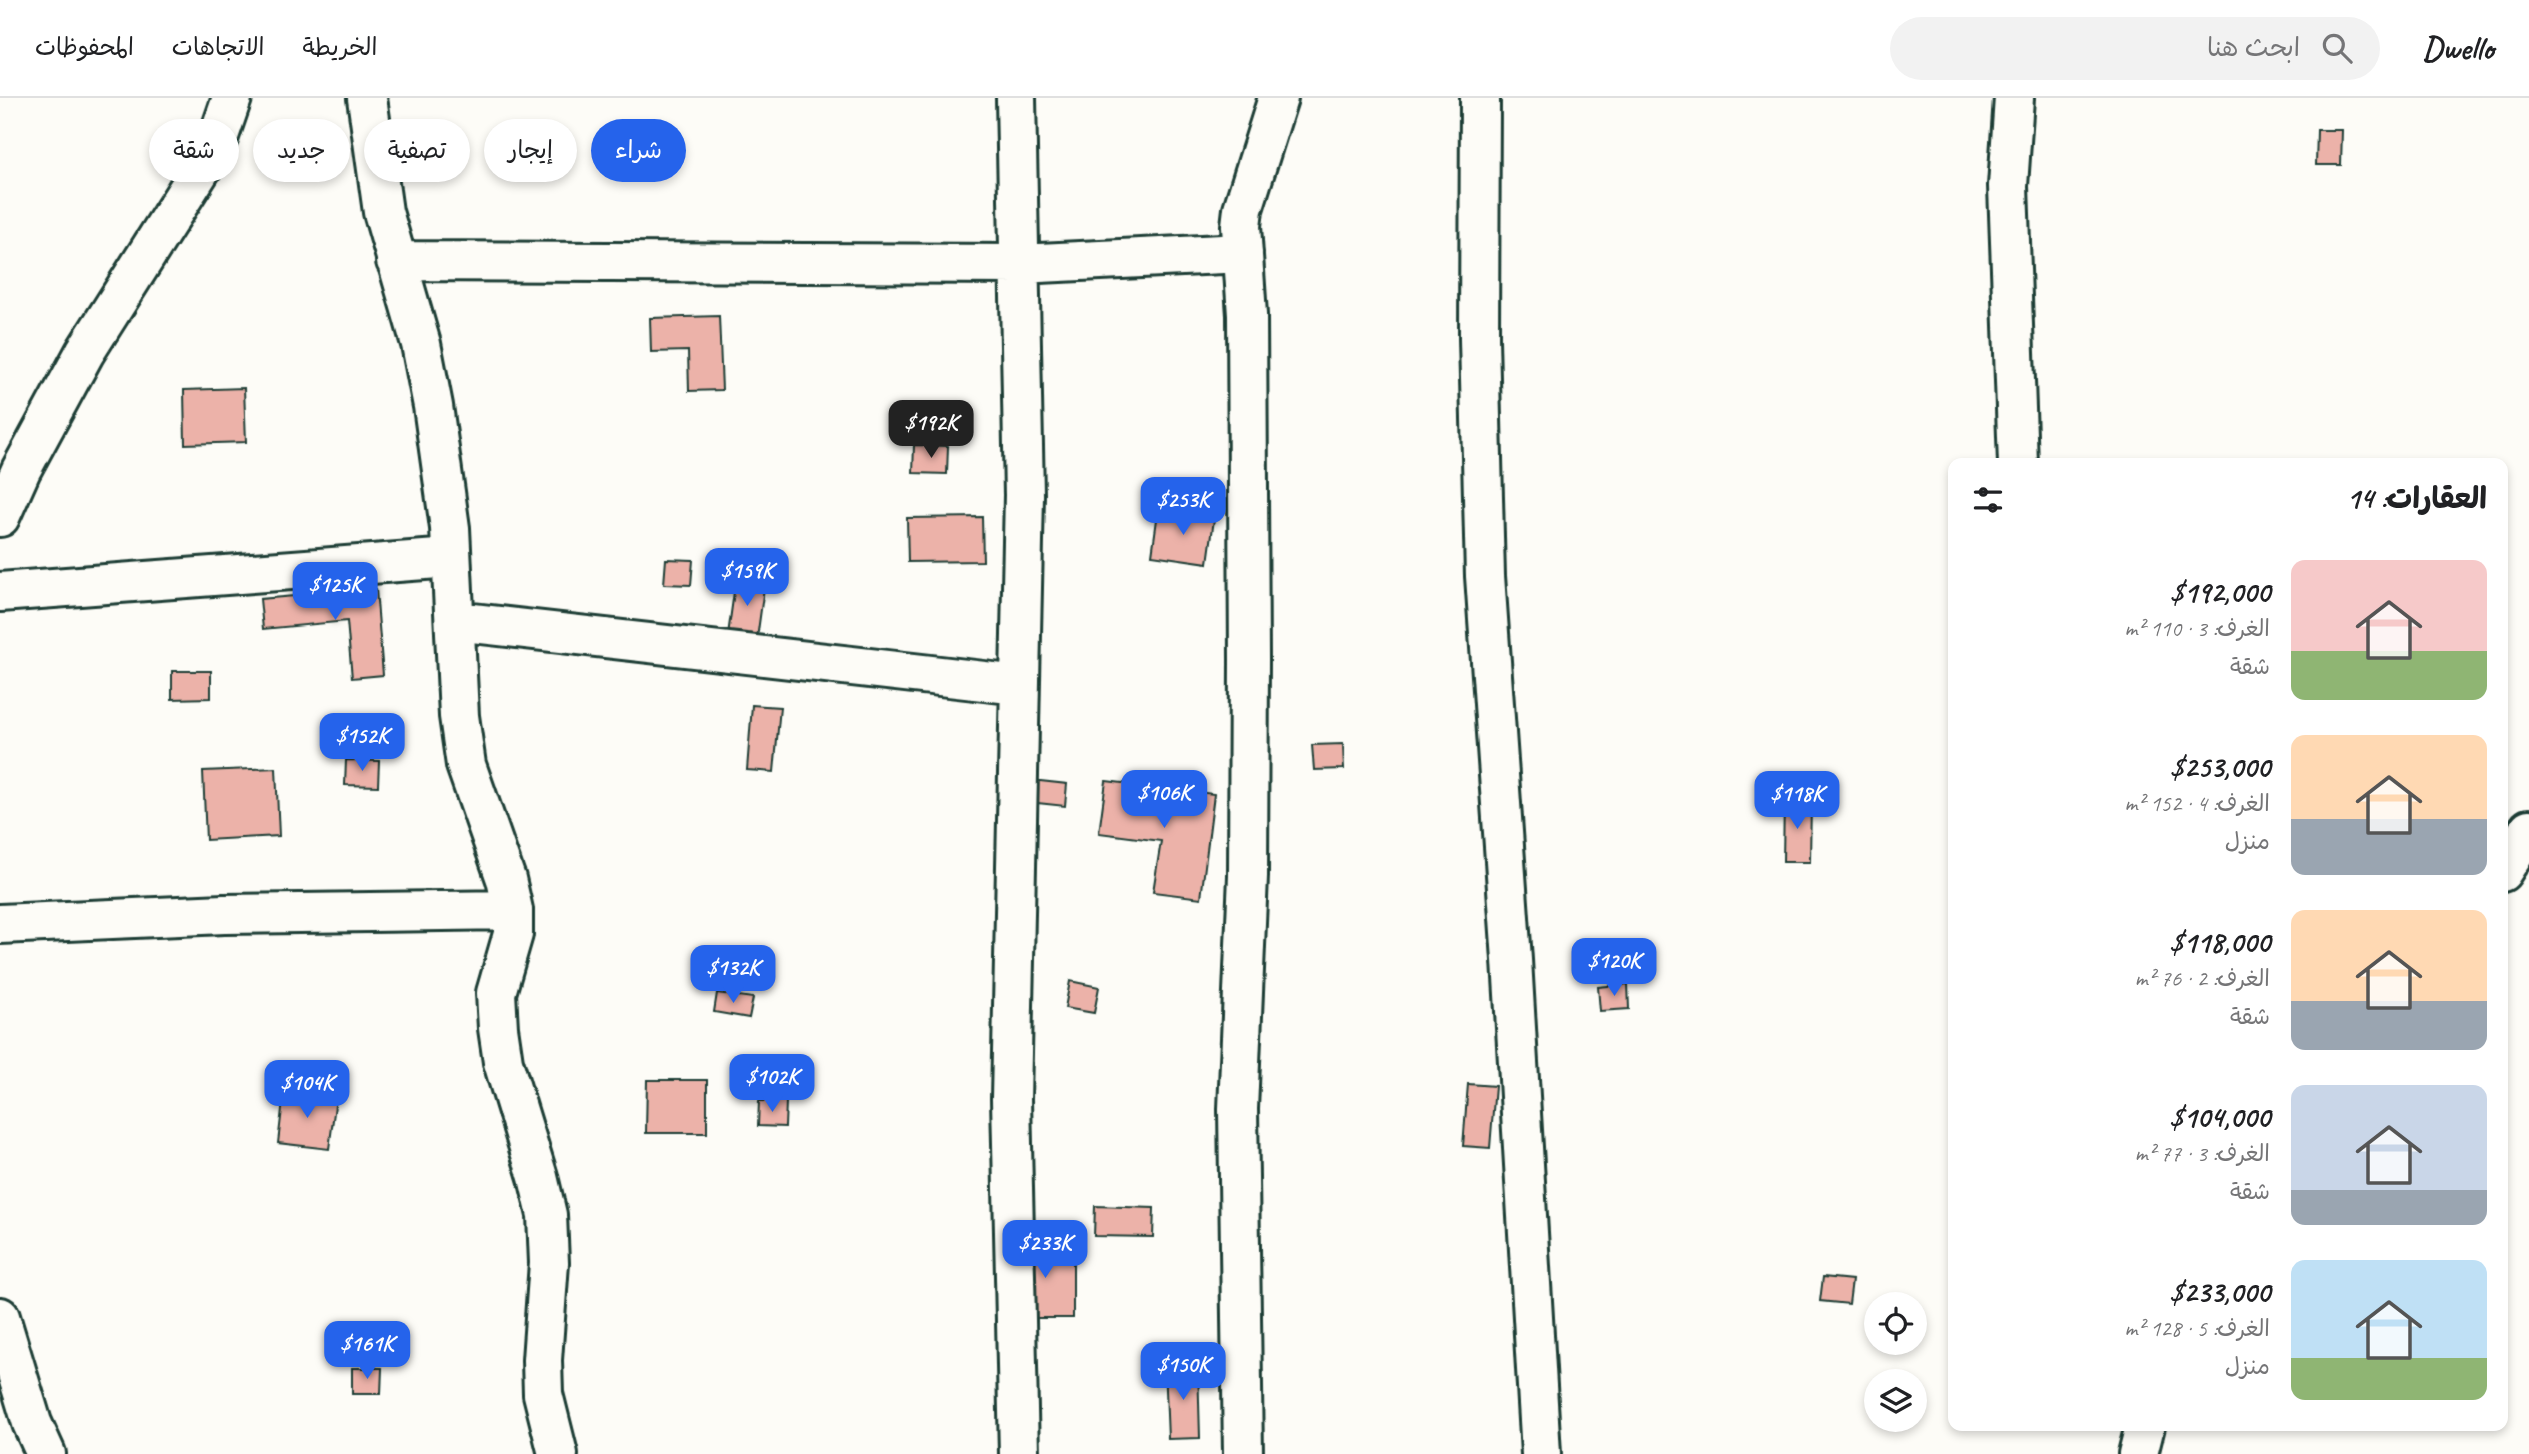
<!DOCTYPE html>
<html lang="ar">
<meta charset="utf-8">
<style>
:root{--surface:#fff;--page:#f2f2f2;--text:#202124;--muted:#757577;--line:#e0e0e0;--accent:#2563eb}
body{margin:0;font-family:Caveat,"Playpen Sans Arabic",sans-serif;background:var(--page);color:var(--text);direction:rtl;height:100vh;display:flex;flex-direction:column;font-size:26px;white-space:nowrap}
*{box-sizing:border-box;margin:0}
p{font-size:23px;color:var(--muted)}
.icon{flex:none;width:38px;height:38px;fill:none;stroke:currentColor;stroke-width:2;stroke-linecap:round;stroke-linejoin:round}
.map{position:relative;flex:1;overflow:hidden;direction:ltr}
.details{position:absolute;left:1948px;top:360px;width:560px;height:973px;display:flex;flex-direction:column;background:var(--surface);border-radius:14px;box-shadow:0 4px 10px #0003;direction:rtl}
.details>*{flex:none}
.hud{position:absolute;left:21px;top:21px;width:665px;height:63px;direction:rtl;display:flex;gap:14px}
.buttons{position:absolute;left:1864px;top:1194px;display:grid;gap:14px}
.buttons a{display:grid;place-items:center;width:63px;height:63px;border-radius:50%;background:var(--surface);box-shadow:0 4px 10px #0003;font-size:35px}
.price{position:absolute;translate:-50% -60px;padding:0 16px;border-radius:14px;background:var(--accent);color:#fff;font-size:23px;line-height:46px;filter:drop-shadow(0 2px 4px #0008)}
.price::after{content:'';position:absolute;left:50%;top:42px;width:21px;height:16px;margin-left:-10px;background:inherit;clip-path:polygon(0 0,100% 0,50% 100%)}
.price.selected{background:#222;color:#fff}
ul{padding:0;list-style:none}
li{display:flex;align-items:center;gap:21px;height:175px;padding:0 21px}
li span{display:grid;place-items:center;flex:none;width:196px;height:140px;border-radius:14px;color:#555}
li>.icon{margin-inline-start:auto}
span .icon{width:84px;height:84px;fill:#fffc;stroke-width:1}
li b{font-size:30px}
h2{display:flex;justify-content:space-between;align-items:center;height:84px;padding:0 21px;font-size:30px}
.chip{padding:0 24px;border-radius:32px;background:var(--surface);box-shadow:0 4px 10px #0003;font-size:24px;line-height:63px}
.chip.selected{background:var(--accent);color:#fff}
header{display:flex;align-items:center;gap:42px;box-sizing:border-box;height:98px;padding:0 35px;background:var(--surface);border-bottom:2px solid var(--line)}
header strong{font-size:33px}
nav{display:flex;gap:38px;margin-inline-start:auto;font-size:24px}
.search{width:490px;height:63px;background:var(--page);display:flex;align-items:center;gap:18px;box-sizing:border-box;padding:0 24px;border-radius:38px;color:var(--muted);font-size:26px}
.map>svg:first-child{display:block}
</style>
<header>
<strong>Dwello</strong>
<div class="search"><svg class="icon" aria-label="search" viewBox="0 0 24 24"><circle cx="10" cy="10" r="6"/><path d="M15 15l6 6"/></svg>ابحث هنا</div>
<nav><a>الخريطة</a><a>الاتجاهات</a><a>المحفوظات</a></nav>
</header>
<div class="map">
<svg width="2529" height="1356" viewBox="0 0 2529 1356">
<rect width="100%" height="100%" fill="#fdfcf7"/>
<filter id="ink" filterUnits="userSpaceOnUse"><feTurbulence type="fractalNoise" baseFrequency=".0143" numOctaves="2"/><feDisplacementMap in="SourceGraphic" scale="14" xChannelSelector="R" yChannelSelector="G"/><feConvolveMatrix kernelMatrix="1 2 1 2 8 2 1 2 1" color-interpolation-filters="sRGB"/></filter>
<g filter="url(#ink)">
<path fill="#ecb2a9" stroke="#1f3d34" stroke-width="2" d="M2317,32H2342L2341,67H2316Z
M719,218L722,292L689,293L688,253L651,254L650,220Z
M244,290L246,344L185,346L184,292Z
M914,347L948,348L947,376L913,375Z
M1158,414L1214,421L1208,465L1152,457Z
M982,419L983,463L908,464L907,420Z
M666,461L693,462L691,487L664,486Z
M738,465L767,468L755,555L726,551Z
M376,491L383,577L352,580L347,523L263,531L260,501Z
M172,573H211V600L172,601Z
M752,607L780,609L774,674L747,672Z
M1343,646L1344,671L1314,672L1312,647Z
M346,662L379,663L378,688L345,687Z
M276,670L279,738L206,742L203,673Z
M1022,681L1067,686L1065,708L1019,703Z
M1106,683L1214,696L1201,800L1153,794L1161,743L1099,735Z
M1784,702L1811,703L1810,764H1783Z
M1070,883L1099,889L1094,915L1065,910Z
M1628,886L1629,911L1600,913L1598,889Z
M717,895L753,900L749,920L714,914Z
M647,982H707V1035H646Z
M1468,986L1495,988L1490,1050L1463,1048Z
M284,994L336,1000L329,1051L278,1045Z
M759,1003H786L785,1029L758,1028Z
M1095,1108L1154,1110L1153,1139L1094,1138Z
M1073,1144V1220H1016V1145Z
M1823,1179L1852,1182L1849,1206L1820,1203Z
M1165,1267H1198L1200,1340L1168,1341Z
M352,1270H382L381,1296H352Z"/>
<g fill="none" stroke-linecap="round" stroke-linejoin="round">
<g stroke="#1f3d34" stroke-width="44">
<path id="minor" d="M367,0L383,114L421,246L433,308L450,430L459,618L466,667L506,781L513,812V836L496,895L498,930L503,964L538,1079L547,1117L549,1165L542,1262L543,1296L558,1356
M1016,0L1024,397L1011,1001L1019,1356
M1480,0L1479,241L1485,478L1512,862L1541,1356
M2014,0L2008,88L2018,366
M396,163L1019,166L1243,155
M0,419L21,372L85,254L206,63L219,38L232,0
M0,494L451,460
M455,523L1019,587
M2502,774L2529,731
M0,826L224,816L513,812
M0,1219L32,1325L46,1356
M1243,1356L1238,1011L1248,778L1249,561L1247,217L1241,128L1243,111L1278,0
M2138,1356L2145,1328"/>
</g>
<use href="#minor" stroke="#fdfcf7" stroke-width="38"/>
</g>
</g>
</svg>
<div class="buttons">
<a><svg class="icon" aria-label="locate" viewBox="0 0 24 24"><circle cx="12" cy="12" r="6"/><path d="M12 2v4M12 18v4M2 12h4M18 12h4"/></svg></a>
<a><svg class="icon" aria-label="layers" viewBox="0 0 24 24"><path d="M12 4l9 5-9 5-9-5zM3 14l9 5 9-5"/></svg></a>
</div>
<b class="price selected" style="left:931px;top:362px">$192K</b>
<b class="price" style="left:1183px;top:439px">$253K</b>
<b class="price" style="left:747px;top:510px">$159K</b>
<b class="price" style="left:335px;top:524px">$125K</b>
<b class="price" style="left:362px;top:675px">$152K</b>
<b class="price" style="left:1164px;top:732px">$106K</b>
<b class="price" style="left:1797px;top:733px">$118K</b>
<b class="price" style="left:1614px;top:900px">$120K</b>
<b class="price" style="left:733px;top:907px">$132K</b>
<b class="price" style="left:772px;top:1016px">$102K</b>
<b class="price" style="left:307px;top:1022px">$104K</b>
<b class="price" style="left:1045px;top:1182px">$233K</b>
<b class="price" style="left:367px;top:1283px">$161K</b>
<b class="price" style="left:1183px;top:1304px">$150K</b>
<div class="hud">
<a class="chip selected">شراء</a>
<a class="chip">إيجار</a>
<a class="chip">تصفية</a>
<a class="chip">جديد</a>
<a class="chip">شقة</a>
</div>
<section class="details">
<h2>العقارات: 14<svg class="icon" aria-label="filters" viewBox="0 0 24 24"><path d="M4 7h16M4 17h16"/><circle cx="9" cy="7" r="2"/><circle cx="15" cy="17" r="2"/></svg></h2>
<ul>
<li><span style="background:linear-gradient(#f6c9c9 65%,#8fb573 0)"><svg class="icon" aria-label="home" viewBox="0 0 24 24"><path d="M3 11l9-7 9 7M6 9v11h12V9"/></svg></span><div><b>$192,000</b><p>الغرف: 3 · 110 m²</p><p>شقة</p></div></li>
<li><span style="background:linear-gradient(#ffd9b3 60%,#9aa5b1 0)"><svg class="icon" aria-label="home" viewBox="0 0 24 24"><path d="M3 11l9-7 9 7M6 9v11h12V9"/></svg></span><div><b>$253,000</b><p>الغرف: 4 · 152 m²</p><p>منزل</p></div></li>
<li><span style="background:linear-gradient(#ffd9b3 65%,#9aa5b1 0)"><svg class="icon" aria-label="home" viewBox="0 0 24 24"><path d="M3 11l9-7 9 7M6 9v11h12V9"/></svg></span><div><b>$118,000</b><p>الغرف: 2 · 76 m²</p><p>شقة</p></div></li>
<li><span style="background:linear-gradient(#c9d6e8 75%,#9aa5b1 0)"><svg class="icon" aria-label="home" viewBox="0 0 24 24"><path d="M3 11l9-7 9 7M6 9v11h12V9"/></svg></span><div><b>$104,000</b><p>الغرف: 3 · 77 m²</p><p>شقة</p></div></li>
<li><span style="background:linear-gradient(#bfe0f5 70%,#8fb573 0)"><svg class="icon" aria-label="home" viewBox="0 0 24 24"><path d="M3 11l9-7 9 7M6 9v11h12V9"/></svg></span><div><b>$233,000</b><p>الغرف: 5 · 128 m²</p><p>منزل</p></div></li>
</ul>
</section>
</div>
